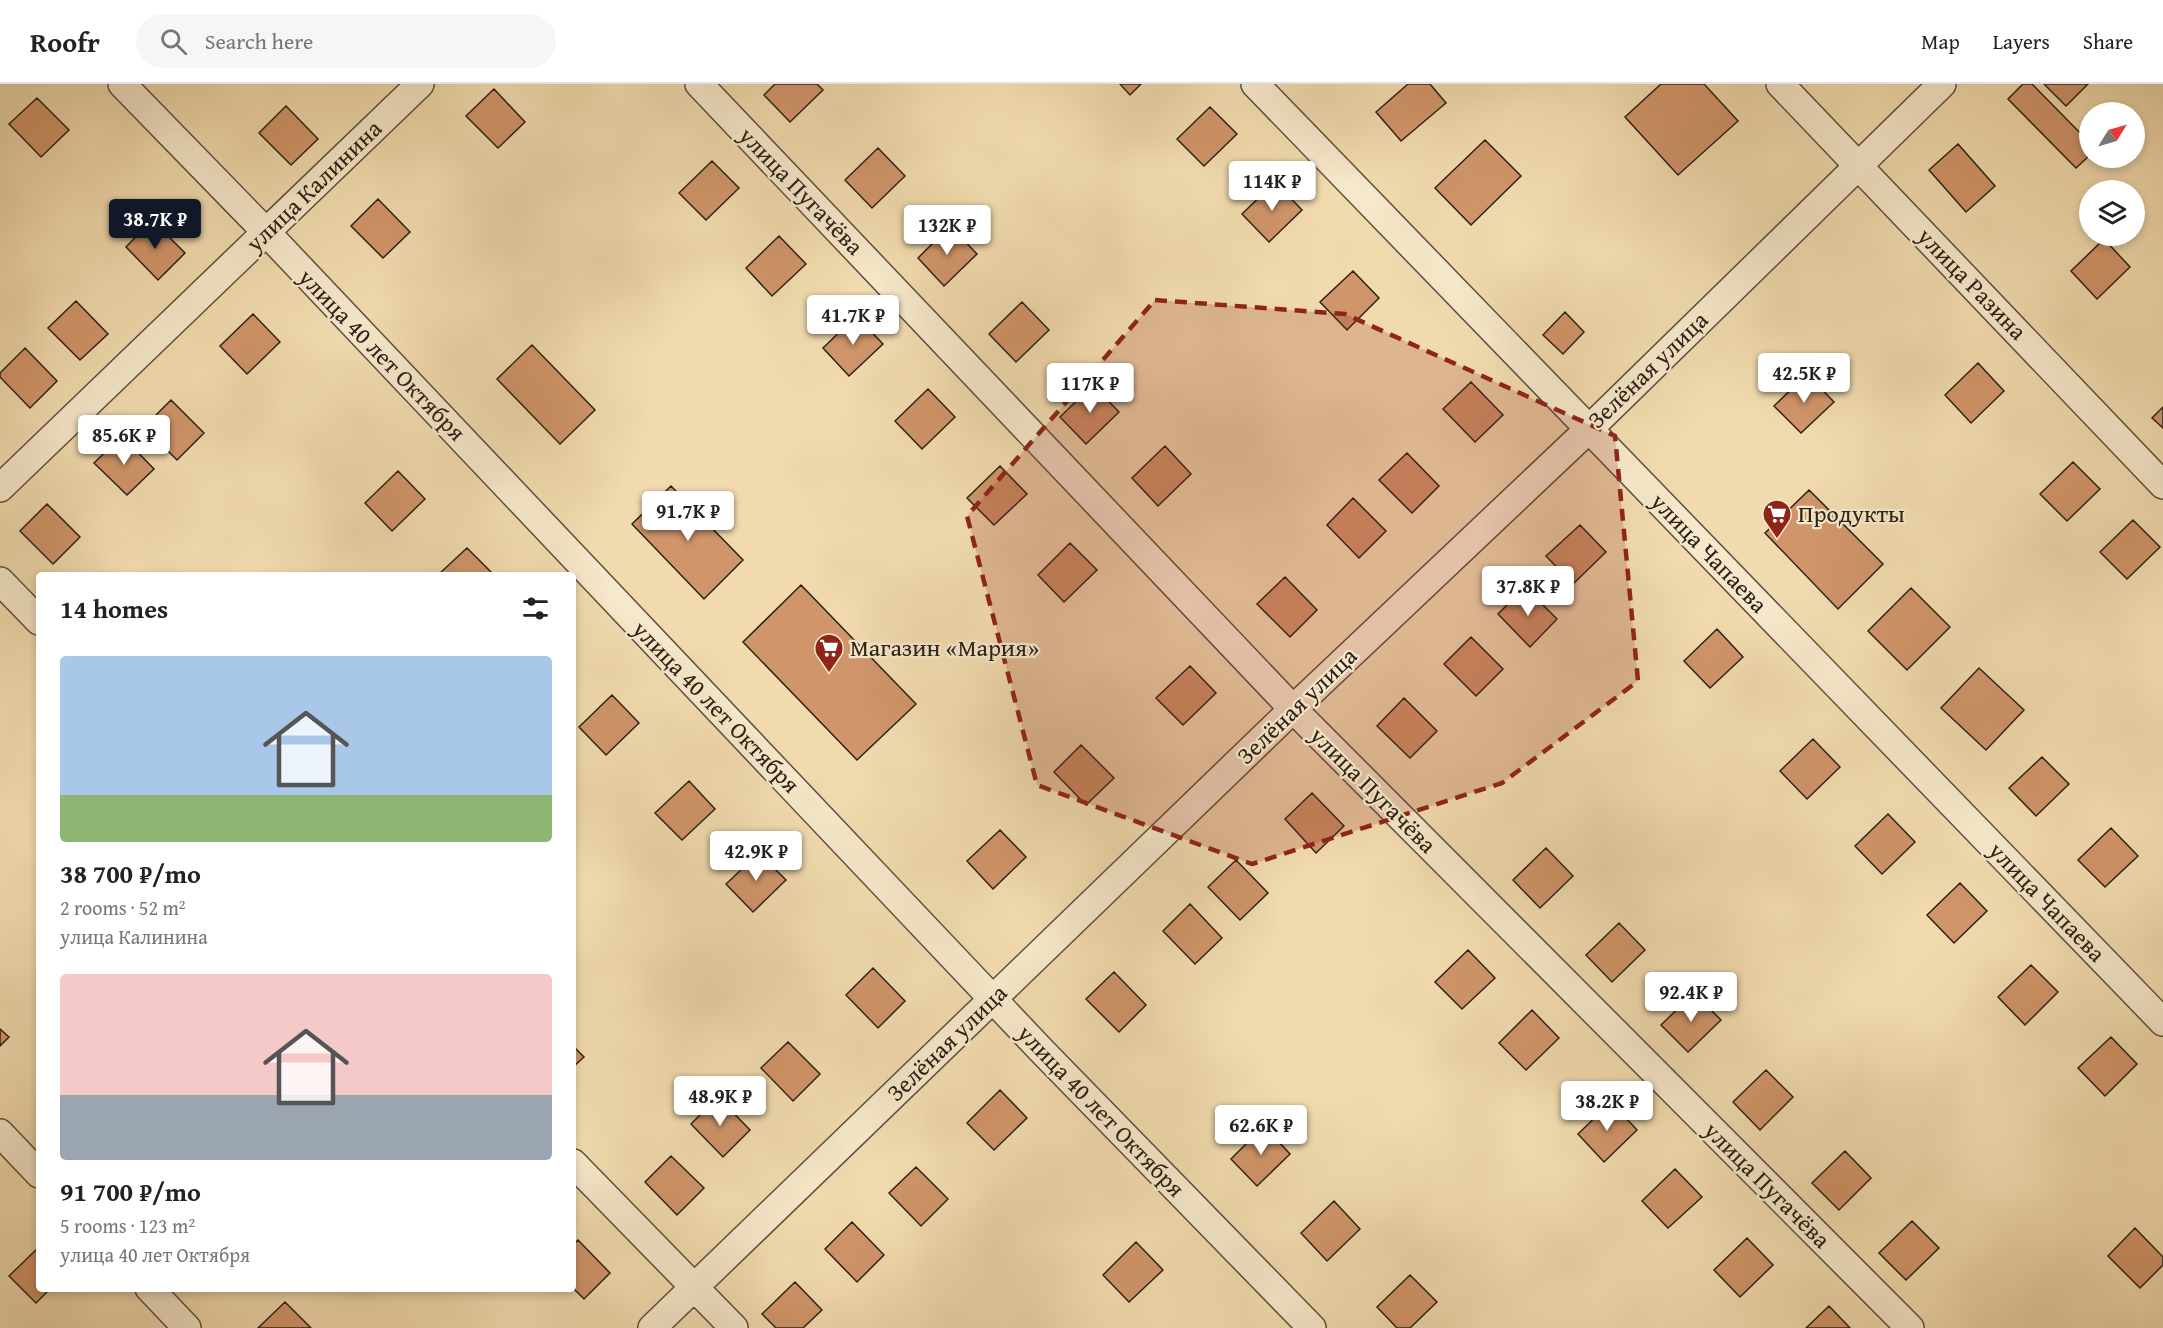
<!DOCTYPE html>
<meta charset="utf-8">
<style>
:root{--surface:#fff;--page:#f6f6f6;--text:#222;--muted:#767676;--line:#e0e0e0;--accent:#111827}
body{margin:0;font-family:"Gentium Book Plus",serif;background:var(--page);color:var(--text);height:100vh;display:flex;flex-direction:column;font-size:22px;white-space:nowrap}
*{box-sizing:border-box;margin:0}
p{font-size:20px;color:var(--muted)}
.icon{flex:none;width:33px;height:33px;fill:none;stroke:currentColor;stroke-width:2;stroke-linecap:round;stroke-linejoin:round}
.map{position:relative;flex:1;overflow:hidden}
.side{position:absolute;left:36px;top:488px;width:540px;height:720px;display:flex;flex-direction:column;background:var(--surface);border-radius:6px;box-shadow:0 3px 9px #0003}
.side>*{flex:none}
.needle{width:39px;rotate:53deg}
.buttons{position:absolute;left:2079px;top:18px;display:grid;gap:12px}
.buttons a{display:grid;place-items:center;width:66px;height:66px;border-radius:50%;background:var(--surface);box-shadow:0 3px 9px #0003;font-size:30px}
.price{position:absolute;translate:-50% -51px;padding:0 14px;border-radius:6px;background:#fff;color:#222;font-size:20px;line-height:39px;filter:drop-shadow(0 2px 3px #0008)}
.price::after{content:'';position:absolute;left:50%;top:36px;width:18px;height:14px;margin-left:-9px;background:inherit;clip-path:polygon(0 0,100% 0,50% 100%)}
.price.active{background:var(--accent);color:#fff}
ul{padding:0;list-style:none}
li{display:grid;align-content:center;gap:12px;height:318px;padding:0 24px}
li span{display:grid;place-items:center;height:186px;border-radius:6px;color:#555}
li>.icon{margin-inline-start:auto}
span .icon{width:108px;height:108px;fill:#fffc;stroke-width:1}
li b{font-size:26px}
h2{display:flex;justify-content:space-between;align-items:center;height:72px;padding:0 24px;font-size:26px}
header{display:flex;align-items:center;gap:36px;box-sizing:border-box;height:84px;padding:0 30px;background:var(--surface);border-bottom:2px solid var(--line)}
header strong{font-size:28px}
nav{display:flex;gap:33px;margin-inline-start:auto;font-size:21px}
.search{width:420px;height:54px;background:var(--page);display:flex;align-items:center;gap:15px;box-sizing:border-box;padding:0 21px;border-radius:33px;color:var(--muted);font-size:22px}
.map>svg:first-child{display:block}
</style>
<header>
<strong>Roofr</strong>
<div class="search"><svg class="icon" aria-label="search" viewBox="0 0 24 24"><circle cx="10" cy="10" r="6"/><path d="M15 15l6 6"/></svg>Search here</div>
<nav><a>Map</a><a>Layers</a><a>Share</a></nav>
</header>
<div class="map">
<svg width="2163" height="1244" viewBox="0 0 2163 1244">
<rect width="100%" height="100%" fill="#f1dbae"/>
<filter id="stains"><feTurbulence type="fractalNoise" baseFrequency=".00333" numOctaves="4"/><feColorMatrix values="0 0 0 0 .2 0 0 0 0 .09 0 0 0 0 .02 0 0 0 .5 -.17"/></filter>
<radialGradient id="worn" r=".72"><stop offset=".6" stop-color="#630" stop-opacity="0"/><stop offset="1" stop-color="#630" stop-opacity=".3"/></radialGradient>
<path fill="#d0956a" stroke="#2c2118" stroke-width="1.5" d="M775,0H817L823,6L790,38L764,11Z
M1120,0H1141L1130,11Z
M1408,0H1430L1446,19L1401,57L1376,28Z
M1661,0H1704L1738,37L1678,91L1625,33Z
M2023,0H2032L2090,59V71L2076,84L2008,15Z
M2044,0H2088L2066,22Z
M494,5L525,38L498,64L466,32Z
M37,14L69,46L41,73L9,40Z
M286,22L318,55L291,81L259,49Z
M1210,23L1237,50L1204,82L1177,55Z
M1485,56L1521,92L1471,141L1435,104Z
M1958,60L1995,102L1966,128L1929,86Z
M878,64L905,92L872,124L845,96Z
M712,77L739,104L706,136L679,109Z
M1275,98L1302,126L1269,158L1242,130Z
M378,115L410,148L383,174L351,142Z
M152,136L185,169L158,196L126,163Z
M950,142L977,170L944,202L918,174Z
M779,152L806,180L772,212L746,184Z
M2104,155L2130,183L2097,215L2071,187Z
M1353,187L1379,214L1347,246L1320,218Z
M76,217L108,250L80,276L48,244Z
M1022,218L1049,246L1016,278L989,250Z
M1565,228L1584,248L1563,270L1543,251Z
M253,230L280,258L247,290L220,262Z
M856,232L883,260L849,292L823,264Z
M532,261L595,326L560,360L497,295Z
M25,264L57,297L30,324L0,293V289Z
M1978,279L2004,307L1971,339L1945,311Z
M1807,290L1834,318L1801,349L1774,322Z
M1471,298L1503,331L1475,358L1443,325Z
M1093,301L1119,328L1086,360L1060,333Z
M928,305L955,333L922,365L895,337Z
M171,316L204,349L177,376L144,343Z
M2163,323V344L2152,334Z
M122,352L154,385L127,411L94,379Z
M1165,362L1191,390L1158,422L1132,394Z
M1407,369L1439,402L1412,429L1379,396Z
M2073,378L2100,405L2067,437L2040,410Z
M1000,382L1027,410L994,441L967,414Z
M398,387L425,415L392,447L365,419Z
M671,402L743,476L704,515L632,440Z
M1809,406L1883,480L1838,525L1765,449Z
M1353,414L1386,447L1359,474L1327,441Z
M47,420L80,453L53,480L20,447Z
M2133,436L2160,463L2127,495L2100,468Z
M1580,441L1606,468L1573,500L1546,472Z
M1070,459L1097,486L1064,518L1038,491Z
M467,464L493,490H439Z
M1285,493L1317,526L1290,553L1257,520Z
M801,501L916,620L857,676L743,558Z
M1525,503L1557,535L1530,563L1498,530Z
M1911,504L1950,543L1907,586L1868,547Z
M1717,545L1743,573L1710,604L1684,577Z
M1471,553L1503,585L1476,612L1444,580Z
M1190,582L1216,609L1183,641L1156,614Z
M1979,584L2024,626L1986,666L1941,624Z
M612,611L639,639L606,671L579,643Z
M1404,614L1437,647L1410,674L1377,642Z
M1813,655L1840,683L1807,715L1780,687Z
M1081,661L1114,694L1086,721L1054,688Z
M2042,673L2069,700L2036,732L2009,704Z
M689,697L715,725L682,756L655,729Z
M1312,709L1344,742L1316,769L1285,735Z
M1888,730L1915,758L1882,790L1855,762Z
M2111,744L2138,772L2105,803L2078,776Z
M1000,746L1026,773L993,805L967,777Z
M1546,764L1573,792L1540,824L1513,796Z
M759,769L786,796L753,828L726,800Z
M1236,776L1268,809L1240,836L1208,803Z
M1960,799L1987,827L1954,859L1927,831Z
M1190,820L1222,854L1195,880L1163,847Z
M1619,839L1645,866L1612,898L1586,871Z
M1468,866L1495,894L1462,925L1435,898Z
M2031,881L2058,908L2025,941L1998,913Z
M873,884L905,917L878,944L846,911Z
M1114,888L1146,921L1119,948L1086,915Z
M1694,909L1721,936L1688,968L1661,941Z
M1532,926L1559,954L1526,986L1499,959Z
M0,945L9,953L0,962Z
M2111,953L2137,980L2105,1012L2078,984Z
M788,958L820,990L793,1017L761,984Z
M573,962L584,973L573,983Z
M1766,986L1793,1013L1760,1046L1733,1018Z
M1000,1006L1027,1034L994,1066L967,1039Z
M718,1013L750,1046L723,1073L691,1040Z
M1611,1018L1637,1046L1604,1078L1578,1050Z
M1264,1042L1290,1070L1257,1102L1231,1075Z
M1845,1067L1871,1094L1839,1126L1812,1099Z
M671,1072L704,1104L677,1131L645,1098Z
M916,1083L948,1115L921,1142L889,1109Z
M1675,1085L1702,1113L1668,1144L1642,1117Z
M1334,1117L1360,1145L1327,1177L1301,1149Z
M1912,1137L1939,1164L1906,1196L1879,1169Z
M852,1138L884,1171L857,1198L825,1165Z
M2135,1144L2163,1173V1181L2140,1204L2108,1172Z
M1747,1154L1773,1181L1740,1213L1714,1186Z
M578,1156L610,1189L584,1215L573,1204V1161Z
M1136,1158L1163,1186L1129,1218L1103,1191Z
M39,1163V1204H51L36,1219L9,1192Z
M1410,1191L1437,1218L1410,1244H1397L1377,1223Z
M795,1198L822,1226L803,1244H776L762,1230Z
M285,1218L311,1244H258Z
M1829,1222L1850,1244H1806Z"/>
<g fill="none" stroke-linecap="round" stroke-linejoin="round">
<g stroke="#5d503e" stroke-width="30">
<path id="street" d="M122,0L266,148L1041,966L1312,1244
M699,0L1293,625L1910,1244
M1255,0L2163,938
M1780,0L2163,401
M0,404L420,0
M0,497L39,537
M0,1049L39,1090
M573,1079L734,1244
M149,1204L187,1244
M652,1244L1293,625L1589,345L1942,0"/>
</g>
<use href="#street" stroke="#f6e8ca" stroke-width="27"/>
</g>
<path fill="#8f2418" fill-opacity="0.2" stroke="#8f2418" stroke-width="4.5" stroke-dasharray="12 8" stroke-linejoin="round" d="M1155,216L1345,230L1615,352L1638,597L1502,699L1252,780L1037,701L967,432Z"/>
<defs>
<g id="supermarket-pin" transform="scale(1.5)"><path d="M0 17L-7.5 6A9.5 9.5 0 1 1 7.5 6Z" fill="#8f2418" stroke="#f6e8ca"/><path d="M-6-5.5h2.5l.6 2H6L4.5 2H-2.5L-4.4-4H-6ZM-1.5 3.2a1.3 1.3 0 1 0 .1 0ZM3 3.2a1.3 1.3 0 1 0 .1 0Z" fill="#fff"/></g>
</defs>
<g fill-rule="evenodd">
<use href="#supermarket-pin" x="1777" y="430"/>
<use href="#supermarket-pin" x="829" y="564"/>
</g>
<g text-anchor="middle" stroke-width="4.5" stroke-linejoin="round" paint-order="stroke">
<g font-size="24" fill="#2c2118" stroke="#f6e8ca">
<text transform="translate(314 102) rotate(-44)" y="8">улица Калинина</text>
<text transform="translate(801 107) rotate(46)" y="8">улица Пугачёва</text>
<text transform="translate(1972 200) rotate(46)" y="8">улица Разина</text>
<text transform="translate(382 271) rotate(46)" y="8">улица 40 лет Октября</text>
<text transform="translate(1648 286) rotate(-44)" y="8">Зелёная улица</text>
<text transform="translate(1709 469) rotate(46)" y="8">улица Чапаева</text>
<text transform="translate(1297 622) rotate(-44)" y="8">Зелёная улица</text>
<text transform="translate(716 623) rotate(46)" y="8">улица 40 лет Октября</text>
<text transform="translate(1373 706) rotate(45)" y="8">улица Пугачёва</text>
<text transform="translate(2047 818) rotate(46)" y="8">улица Чапаева</text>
<text transform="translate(947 959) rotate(-44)" y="8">Зелёная улица</text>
<text transform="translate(1101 1027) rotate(46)" y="8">улица 40 лет Октября</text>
<text transform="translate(1767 1101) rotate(45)" y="8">улица Пугачёва</text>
</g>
<g font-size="24" fill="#2c2118" stroke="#f6e8ca" text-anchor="start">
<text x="1798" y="438">Продукты</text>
<text x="850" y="572">Магазин «Мария»</text>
</g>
</g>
<rect width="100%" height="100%" filter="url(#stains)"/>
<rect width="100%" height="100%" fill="url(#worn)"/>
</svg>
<div class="buttons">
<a><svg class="needle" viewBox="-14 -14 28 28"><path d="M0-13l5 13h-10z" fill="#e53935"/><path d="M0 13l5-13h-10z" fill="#767676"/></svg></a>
<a><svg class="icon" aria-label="layers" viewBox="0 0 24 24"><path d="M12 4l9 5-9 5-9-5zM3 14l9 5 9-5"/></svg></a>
</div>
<b class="price" style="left:1272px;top:128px">114K ₽</b>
<b class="price active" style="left:155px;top:166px">38.7K ₽</b>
<b class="price" style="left:947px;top:172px">132K ₽</b>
<b class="price" style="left:853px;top:262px">41.7K ₽</b>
<b class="price" style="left:1804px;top:320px">42.5K ₽</b>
<b class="price" style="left:1090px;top:330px">117K ₽</b>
<b class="price" style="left:124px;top:382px">85.6K ₽</b>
<b class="price" style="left:688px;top:458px">91.7K ₽</b>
<b class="price" style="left:1528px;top:533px">37.8K ₽</b>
<b class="price" style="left:756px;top:798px">42.9K ₽</b>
<b class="price" style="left:1691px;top:939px">92.4K ₽</b>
<b class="price" style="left:720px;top:1043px">48.9K ₽</b>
<b class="price" style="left:1607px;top:1048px">38.2K ₽</b>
<b class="price" style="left:1261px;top:1072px">62.6K ₽</b>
<section class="side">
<h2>14 homes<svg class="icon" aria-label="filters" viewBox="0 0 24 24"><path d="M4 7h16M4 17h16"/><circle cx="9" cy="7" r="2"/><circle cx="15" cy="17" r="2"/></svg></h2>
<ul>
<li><span style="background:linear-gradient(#a9c7e8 75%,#8fb573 0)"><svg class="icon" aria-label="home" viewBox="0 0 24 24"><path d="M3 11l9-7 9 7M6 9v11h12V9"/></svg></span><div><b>38 700 ₽/mo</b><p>2 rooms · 52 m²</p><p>улица Калинина</p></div></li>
<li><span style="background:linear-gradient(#f6c9c9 65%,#9aa5b1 0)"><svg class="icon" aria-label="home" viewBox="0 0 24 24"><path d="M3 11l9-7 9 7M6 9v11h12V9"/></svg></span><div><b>91 700 ₽/mo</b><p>5 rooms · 123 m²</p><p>улица 40 лет Октября</p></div></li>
</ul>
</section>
</div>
